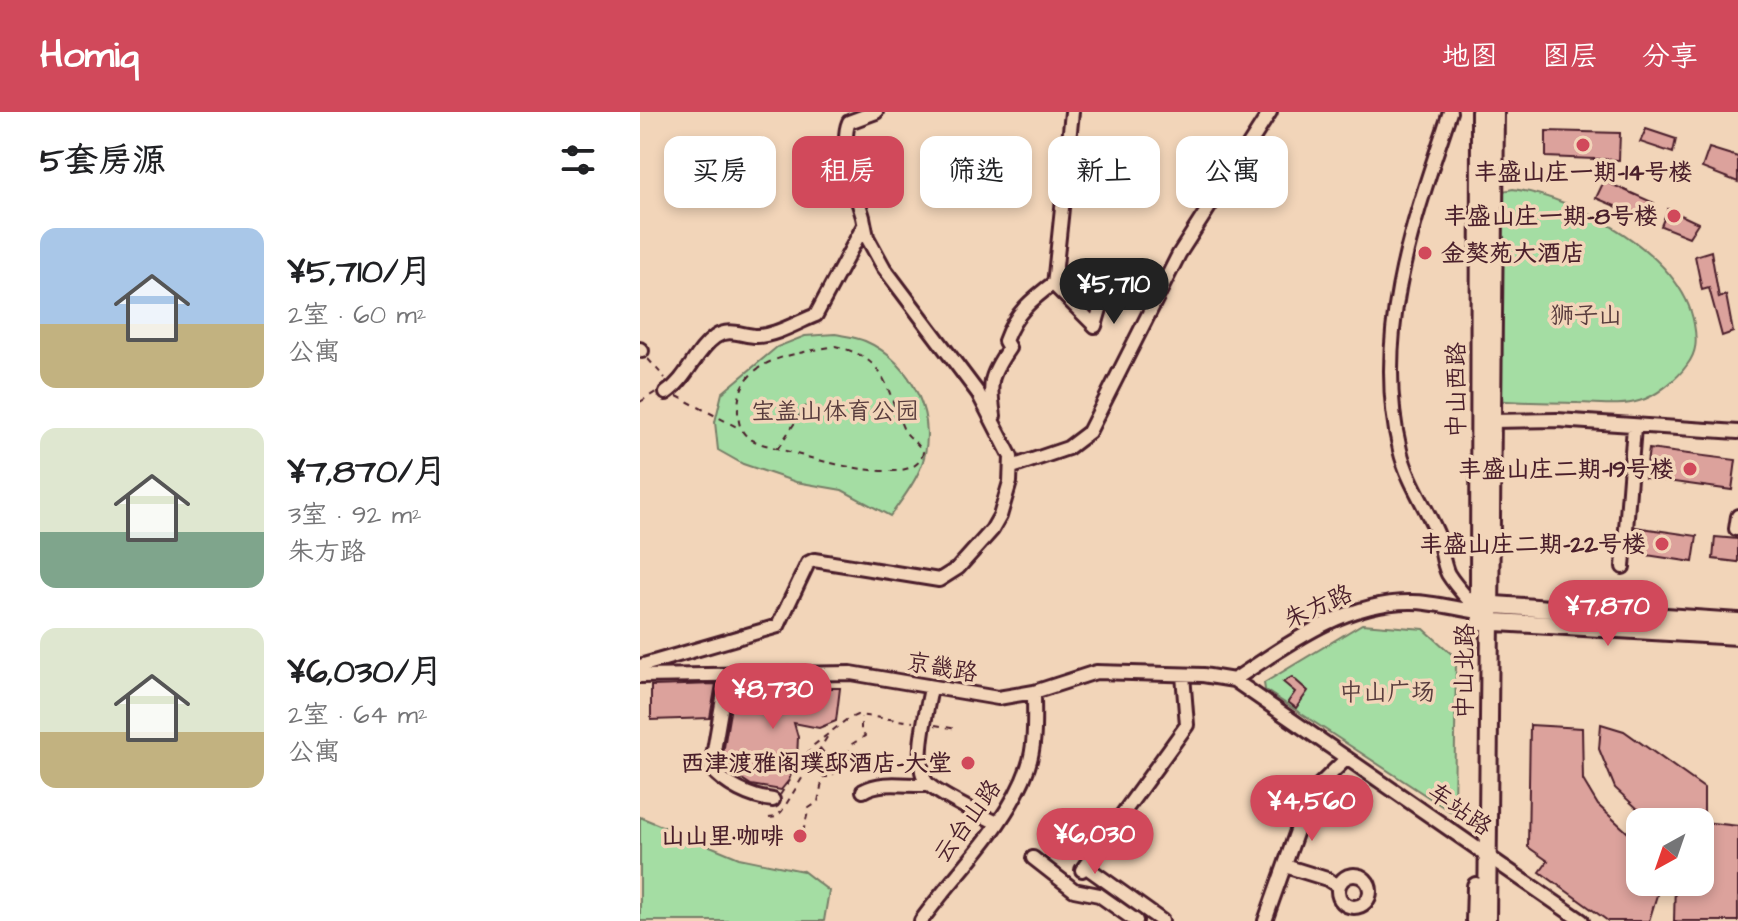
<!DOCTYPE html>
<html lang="zh">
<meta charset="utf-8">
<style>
:root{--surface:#fff;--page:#f2f2f2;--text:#202124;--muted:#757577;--accent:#d1495b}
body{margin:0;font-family:"Architects Daughter","LXGW WenKai TC",sans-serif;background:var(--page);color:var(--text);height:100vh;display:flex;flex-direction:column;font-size:30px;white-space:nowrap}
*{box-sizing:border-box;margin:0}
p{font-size:26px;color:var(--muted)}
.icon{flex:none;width:44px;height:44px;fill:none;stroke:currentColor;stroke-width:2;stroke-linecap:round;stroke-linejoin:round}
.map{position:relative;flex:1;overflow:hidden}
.drawer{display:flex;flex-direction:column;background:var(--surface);width:640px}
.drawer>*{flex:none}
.hud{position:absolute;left:24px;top:24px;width:760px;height:72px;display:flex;gap:16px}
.needle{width:52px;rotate:220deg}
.fabs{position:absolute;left:986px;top:696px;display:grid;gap:16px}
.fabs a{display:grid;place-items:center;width:88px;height:88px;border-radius:16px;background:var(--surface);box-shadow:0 4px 12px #0003;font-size:40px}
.price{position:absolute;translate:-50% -68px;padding:0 18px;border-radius:28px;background:var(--accent);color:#fff;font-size:26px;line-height:52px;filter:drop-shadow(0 2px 4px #0008)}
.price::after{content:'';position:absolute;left:50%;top:48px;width:24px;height:18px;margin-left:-12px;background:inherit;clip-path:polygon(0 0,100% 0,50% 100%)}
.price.selected{background:#222;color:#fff}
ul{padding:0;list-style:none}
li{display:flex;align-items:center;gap:24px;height:200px;padding:0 40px}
li span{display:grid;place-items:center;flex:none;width:224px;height:160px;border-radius:16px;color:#555}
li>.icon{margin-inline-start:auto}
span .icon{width:96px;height:96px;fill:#fffc;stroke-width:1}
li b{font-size:34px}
h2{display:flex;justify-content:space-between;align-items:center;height:96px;padding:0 40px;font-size:34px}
.chip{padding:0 28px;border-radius:16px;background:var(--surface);box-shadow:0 4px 12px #0003;font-size:28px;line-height:72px}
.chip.selected{background:var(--accent);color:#fff}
header{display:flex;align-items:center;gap:48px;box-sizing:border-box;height:112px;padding:0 40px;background:var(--accent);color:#fff}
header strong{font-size:38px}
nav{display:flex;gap:44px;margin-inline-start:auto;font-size:28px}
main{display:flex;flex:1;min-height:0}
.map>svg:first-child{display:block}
</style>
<header>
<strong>Homiq</strong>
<nav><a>地图</a><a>图层</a><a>分享</a></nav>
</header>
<main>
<section class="drawer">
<h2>5套房源<svg class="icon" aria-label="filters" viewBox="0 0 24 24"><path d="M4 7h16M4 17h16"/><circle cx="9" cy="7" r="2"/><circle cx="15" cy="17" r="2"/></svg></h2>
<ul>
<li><span style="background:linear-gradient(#a9c7e8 60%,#c2b280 0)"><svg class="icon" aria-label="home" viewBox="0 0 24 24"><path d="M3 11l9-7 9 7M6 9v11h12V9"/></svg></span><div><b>¥5,710/月</b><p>2室 · 60 m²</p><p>公寓</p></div></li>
<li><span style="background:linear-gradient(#dfe7d0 65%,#7fa58c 0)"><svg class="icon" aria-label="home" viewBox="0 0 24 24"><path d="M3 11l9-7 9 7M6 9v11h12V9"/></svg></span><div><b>¥7,870/月</b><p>3室 · 92 m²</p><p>朱方路</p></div></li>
<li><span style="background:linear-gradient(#dfe7d0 65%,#c2b280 0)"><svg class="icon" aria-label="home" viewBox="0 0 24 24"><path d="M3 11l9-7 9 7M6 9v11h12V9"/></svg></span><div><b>¥6,030/月</b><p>2室 · 64 m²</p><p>公寓</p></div></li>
</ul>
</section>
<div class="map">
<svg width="1098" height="809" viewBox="0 0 1098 809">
<rect width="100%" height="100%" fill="#f2d5b9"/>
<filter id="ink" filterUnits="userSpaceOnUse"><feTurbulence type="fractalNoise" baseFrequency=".0125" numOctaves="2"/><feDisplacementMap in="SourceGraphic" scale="16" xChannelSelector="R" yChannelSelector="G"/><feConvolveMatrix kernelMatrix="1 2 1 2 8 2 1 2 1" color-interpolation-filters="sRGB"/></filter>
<g filter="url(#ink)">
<path fill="#a4dda3" stroke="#777e67" stroke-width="2" d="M873,77C937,86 1042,142 1054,212C1057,228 1057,240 1047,253C1038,266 1016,285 999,289C980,295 958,291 938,291C910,290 881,291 853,288L863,79Z
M195,222C205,224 216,225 225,229C272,249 301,309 280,357C273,374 261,389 250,404L202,378L156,370L103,352L78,338L75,310L82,281L137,235L165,224Z
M722,512L784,517L816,546L814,702L625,578L624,571Z
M0,705L99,746L163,759L189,779L184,809H0Z"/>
<path fill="#dca29c" stroke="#4a1f2b" stroke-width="2" d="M1006,17L1036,27L1033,41L1000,30Z
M906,19L980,21L979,48L906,45Z
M1069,36L1098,45V70L1062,56Z
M964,69L1014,91L1008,108L956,86Z
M1028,97L1058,111L1049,125L1021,114Z
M1071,139L1079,186L1086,183L1093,220L1082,224L1069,176L1062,178L1055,144Z
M1009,337L1096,348L1092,378L1005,366Z
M995,415L1057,424L1053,450L993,441Z
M1075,425L1098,427V450L1073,447Z
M652,565L668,579L656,596L648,590L655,580L643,570Z
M76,572L70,606L11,608V574Z
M94,576H200L196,609L179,616L154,611L158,625L157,646L149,668L141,678L111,673L81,653Z
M961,612L984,619L1064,676V710L1098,714V809H1034L1035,770H1060V710H1022L1001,700L975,676L959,637Z
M890,613L942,616L943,668L958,693L1000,732V770H1013L1017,783L1009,809H968L900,760L908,749L888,735Z"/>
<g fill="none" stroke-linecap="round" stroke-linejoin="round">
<g stroke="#4a1f2b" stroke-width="18">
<path id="minor" d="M810,0C774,108 732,222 760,338C767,368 785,393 797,421C802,434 802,450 808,462C816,475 829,488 839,500
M423,181L462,190L455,214L414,173L432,0
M0,237L2,239
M26,281C48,266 55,239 75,225C90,215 102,224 117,224C135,224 160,209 176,203L223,115
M354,304C349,271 349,265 369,236L365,229C375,201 392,187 415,170
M852,309L917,308L1098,320
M372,355L428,336L449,320L539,142L630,0
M1096,417L1098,404
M983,455L994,315
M0,554L138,514L168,451L174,448L299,468L318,456L352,418L360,404L370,370L371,345L338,281L244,156L227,125L223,105C216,82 199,32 209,10L236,0
M87,563L71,656C85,673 111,686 133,688
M0,564L211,561L358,586L394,580L456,560L563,563L594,568L942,809
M594,568C647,533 705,489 772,490C793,490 817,497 839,500
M291,576C287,598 273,650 286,670C293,680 343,704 357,711
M223,679C242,668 265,674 287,673
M393,746L434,778L459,783L496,809
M445,754L522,809
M645,754L687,767L698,774
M442,758L547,613L543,563
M698 779a16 16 0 1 1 32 0a16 16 0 1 1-32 0Z
M281,809C316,760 368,713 388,655C396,632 394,605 394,580
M625,809L670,682L707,646"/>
</g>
<g stroke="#4a1f2b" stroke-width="22">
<path id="major" d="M840,492L1098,510
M839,498L840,0
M840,509L1098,524
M835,809L836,774
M847,809L855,0"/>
</g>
<path stroke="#4a1f2b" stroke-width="2" stroke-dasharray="6 6" stroke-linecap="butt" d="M195,234C248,247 245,275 263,316C268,326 278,330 283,340C278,384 149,339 122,332C105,326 99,320 98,301C96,245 153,243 195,234Z
M8,247L25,266
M37,284L99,316
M0,290L16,280
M138,336L166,294
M295,613L317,617
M180,636L196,656
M140,683L174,633L206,608L217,603L273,610
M129,706L136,705L142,699L189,622
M163,720L169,696L178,690L183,665H191L207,644L212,632L225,624L221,620V605"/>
<use href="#minor" stroke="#f2d5b9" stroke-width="12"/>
<use href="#major" stroke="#f2d5b9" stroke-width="16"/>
</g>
</g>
<g fill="#d1495b" stroke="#f2d5b9" stroke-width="3">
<circle cx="943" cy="33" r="8"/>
<circle cx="1034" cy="104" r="8"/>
<circle cx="785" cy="141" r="8"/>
<circle cx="1050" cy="357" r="8"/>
<circle cx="1022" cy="432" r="8"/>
<circle cx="328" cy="651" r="8"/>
<circle cx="160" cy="724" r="8"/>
</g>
<g text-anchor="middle" stroke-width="7" stroke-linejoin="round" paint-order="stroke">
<g font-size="24" font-weight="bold" fill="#4a1f2b" stroke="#f2d5b9" text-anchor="end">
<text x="943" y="68" text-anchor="middle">丰盛山庄一期-14号楼</text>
<text x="1018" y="112">丰盛山庄一期-8号楼</text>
<text x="801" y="149" text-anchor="start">金獒苑大酒店</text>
<text x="1034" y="365">丰盛山庄二期-19号楼</text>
<text x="1006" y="440">丰盛山庄二期-22号楼</text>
<text x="312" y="659">西津渡雅阁璞邸酒店-大堂</text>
<text x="144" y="732">山山里·咖啡</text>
</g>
<g font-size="24" fill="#583c3d" stroke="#f2d5b9">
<text x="946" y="211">狮子山</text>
<text x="195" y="307">宝盖山体育公园</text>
<text x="747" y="588">中山广场</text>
</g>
<g font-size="24" fill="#4a1f2b" stroke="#f2d5b9">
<text transform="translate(816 278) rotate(-90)" y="8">中山西路</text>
<text transform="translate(678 494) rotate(-24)" y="8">朱方路</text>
<text transform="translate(302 555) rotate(10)" y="8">京畿路</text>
<text transform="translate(824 559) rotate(-89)" y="8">中山北路</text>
<text transform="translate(820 697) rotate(35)" y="8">车站路</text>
<text transform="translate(327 709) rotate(-54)" y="8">云台山路</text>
</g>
</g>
</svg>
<div class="fabs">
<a><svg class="needle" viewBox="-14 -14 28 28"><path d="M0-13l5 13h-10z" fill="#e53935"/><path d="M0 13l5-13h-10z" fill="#757577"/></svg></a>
</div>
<b class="price selected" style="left:474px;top:214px">¥5,710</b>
<b class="price" style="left:968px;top:536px">¥7,870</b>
<b class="price" style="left:133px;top:619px">¥8,730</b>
<b class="price" style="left:672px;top:731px">¥4,560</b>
<b class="price" style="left:455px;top:764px">¥6,030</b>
<div class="hud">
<a class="chip">买房</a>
<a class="chip selected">租房</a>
<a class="chip">筛选</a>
<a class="chip">新上</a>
<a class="chip">公寓</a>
</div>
</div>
</main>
